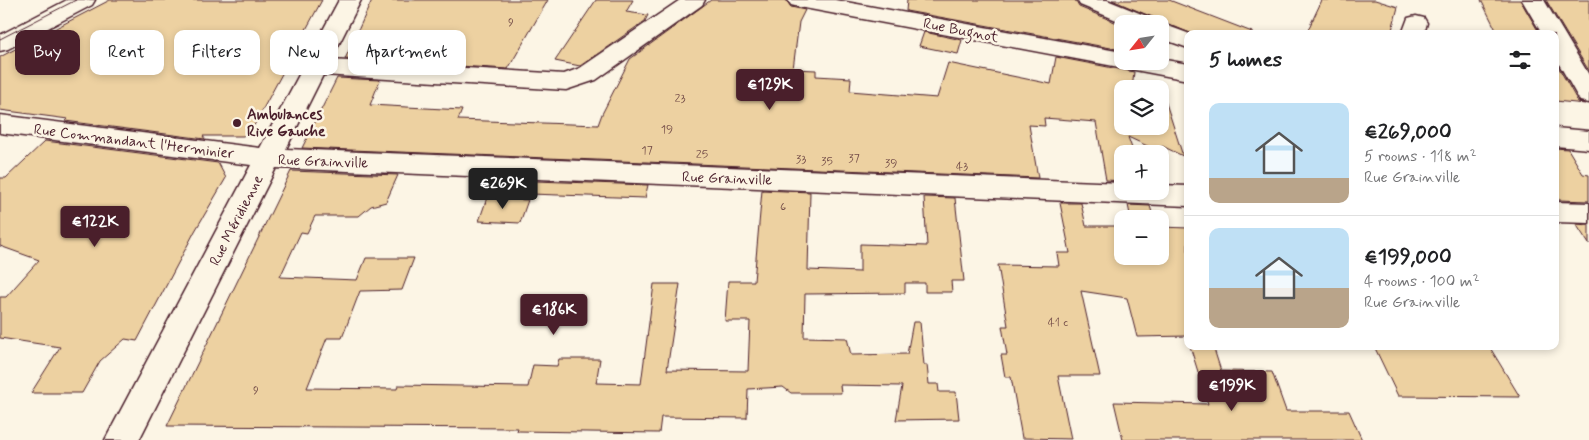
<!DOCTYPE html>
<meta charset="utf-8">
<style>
:root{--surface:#fff;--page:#f2f2f2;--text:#202124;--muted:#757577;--line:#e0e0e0;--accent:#4a1f2b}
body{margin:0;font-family:Mynerve,sans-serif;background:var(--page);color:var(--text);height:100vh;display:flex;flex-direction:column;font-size:19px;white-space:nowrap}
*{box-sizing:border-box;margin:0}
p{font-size:16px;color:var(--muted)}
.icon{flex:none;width:28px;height:28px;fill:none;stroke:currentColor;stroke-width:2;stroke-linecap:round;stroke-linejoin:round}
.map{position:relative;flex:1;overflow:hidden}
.panel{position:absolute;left:1184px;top:30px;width:375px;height:320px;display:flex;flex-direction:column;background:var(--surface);border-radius:10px;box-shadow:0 2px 8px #0003}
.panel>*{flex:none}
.guide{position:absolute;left:15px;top:30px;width:475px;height:45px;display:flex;gap:10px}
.needle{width:32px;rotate:240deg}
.tools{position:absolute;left:1114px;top:15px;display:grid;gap:10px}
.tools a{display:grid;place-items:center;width:55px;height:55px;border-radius:10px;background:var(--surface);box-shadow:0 2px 8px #0003;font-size:25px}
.price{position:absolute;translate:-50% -42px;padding:0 11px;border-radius:5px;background:var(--accent);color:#fff;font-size:16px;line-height:32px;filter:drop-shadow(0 1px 2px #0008)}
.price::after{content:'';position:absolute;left:50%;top:30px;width:15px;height:11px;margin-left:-8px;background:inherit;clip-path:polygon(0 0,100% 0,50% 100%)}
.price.active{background:#222;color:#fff}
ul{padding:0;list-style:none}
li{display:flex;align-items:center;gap:15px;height:125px;padding:0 25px}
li+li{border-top:1px solid var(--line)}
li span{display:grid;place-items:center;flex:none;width:140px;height:100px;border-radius:10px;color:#555}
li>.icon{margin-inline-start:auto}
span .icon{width:60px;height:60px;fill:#fffc;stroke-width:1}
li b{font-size:21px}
h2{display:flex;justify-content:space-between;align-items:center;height:60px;padding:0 25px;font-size:21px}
.tag{padding:0 18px;border-radius:10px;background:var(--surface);box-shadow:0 2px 8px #0003;font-size:18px;line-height:45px}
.tag.active{background:var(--accent);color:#fff}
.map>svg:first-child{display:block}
</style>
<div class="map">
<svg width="1589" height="440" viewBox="0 0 1589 440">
<rect width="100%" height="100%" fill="#fcf5e5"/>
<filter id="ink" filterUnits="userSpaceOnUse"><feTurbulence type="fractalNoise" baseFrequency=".02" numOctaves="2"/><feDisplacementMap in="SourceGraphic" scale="10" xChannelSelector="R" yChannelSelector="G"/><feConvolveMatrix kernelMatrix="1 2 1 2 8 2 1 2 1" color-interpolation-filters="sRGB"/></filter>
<g filter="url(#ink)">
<path fill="#edd1a1" stroke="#4a1f2b" d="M110,0H322L251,131L243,136H203L205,139L65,121L68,119L0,110V57Z
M372,0H548L508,69L345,59Z
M596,0H633L626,12L648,15L645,21L580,66L555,61Z
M711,0H786L791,7L805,10L799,22L793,69L816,70V76L851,78L850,91L937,98L948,63L1051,84L1056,57L1134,72L1132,89H1122V126H1160V99L1165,100L1183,156L1162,146L1158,151L1128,137L1134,154H1122V181L1106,180L1096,122L1044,118L1045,126L1029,125L1038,178L302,148L337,78L380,80L370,105L462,110L458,120L598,125L602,114L630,59Z
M907,0H1075L1079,7L1122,25V50L906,11Z
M1112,0H1169L1252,32V34H1192Z
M1322,0H1375L1398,7L1391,34H1306Z
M1481,0H1520L1540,34H1498Z
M1546,0H1589V71Z
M924,32L962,40L958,54L919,46Z
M1555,61L1578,102L1586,104L1555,101Z
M45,141L218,163L226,178L195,231L137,341L125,339L100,361L82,393H31L60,347L0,338V297H6L39,260L0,246V178H6Z
M1555,148L1568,149L1583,174L1589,175V201L1559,200L1555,195Z
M291,171L398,175L386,202L371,206L359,216H315L307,233L301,232L280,277L357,280L366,258H414L402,290L360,291L342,338H327L307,388L397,389L398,385L528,387L533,365L557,366L559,359H600L596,383L641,384L654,284H680L667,370L748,371L750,321H725L728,281H754L762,190L810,192L808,270L860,272V244L927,246L924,197L955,198L964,281H951L952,292H925V283H905V293L805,294L804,337L847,338L851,355L907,354L913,322H920L924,365H927L929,384H938L939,392H956L959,419L896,420L902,386L840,385L841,393H791L783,387L748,389L747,418L661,417L659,433L517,431L518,428L167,426Z
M535,181L648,185L645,198L530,194Z
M487,198L528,200L520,223L479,221Z
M1060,203H1081L1086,226H1122V256H1160V227L1188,228V336L1137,337L1127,298L1081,291L1100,376H1058L1071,439L1022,438L1011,377H1005L1001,355H1007L1002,326H1008L998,265L1059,266L1057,253H1070Z
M1128,205L1150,206L1154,219H1131Z
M1576,224L1589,225V244Z
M1190,346H1213L1221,371L1272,372L1286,411H1349L1362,440H1123L1114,402L1208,404Z
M1374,346H1489L1520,397L1398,396Z"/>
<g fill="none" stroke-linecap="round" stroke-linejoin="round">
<g stroke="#4a1f2b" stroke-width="3">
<path id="street" d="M339,0H361L331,60L564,74L580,68L680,0H705L702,5L596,80L566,90L323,75L286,149L1122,183V191H1160V185L1188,186V206L276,168L139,440H105L251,165L0,133V115L260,148Z
M788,0H835L1122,52V61H1160V59L1188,64V80L799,7L791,5Z
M1077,0H1107L1154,19L1157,24H1126L1080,5Z
M1522,0H1544L1589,75V103L1580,101L1555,57V34H1542Z
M1416,16L1424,18L1427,23L1424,34H1402L1408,18Z
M1160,23L1190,34H1188V48L1160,38V24H1157Z
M1555,128L1589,131V149L1555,146Z
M1555,202L1589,203V223L1555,222Z"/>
</g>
<g stroke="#4a1f2b" stroke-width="3">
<path id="secondary" d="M67,0H95L92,5L8,49L0,51V35Z"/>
</g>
<use href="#street" fill="#fcf5e5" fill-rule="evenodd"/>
<use href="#secondary" fill="#fcf5e5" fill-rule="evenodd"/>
<path stroke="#4a1f2b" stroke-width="1" d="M0,39L76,0"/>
</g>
</g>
<circle fill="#4a1f2b" stroke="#fcf5e5" stroke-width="2" cx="237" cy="123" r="5"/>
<g text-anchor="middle" stroke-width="5" stroke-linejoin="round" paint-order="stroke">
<g font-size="12" fill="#734c48">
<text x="511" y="26">9</text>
<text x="680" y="102">23</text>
<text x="667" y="133">19</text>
<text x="647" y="154">17</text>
<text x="702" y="158">25</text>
<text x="854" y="162">37</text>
<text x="801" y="163">33</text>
<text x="827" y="165">35</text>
<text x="891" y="167">39</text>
<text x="962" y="170">43</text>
<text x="783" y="210">6</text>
<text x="1058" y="326">41 c</text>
<text x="256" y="394">9</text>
</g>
<g font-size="15" fill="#4a1f2b" stroke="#fcf5e5">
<text transform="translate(961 30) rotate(11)" y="5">Rue Bugnot</text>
<text transform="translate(134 141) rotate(7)" y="5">Rue Commandant l'Herminier</text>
<text transform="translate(323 161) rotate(2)" y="5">Rue Grainville</text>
<text transform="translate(727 178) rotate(2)" y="5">Rue Grainville</text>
<text transform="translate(236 220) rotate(-63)" y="5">Rue Méridienne</text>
</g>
<g font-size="15" font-weight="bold" fill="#4a1f2b" stroke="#fcf5e5" text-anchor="start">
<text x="247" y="119">Ambulances<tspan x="247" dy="17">Rive Gauche</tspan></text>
</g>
</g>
</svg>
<div class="tools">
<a><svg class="needle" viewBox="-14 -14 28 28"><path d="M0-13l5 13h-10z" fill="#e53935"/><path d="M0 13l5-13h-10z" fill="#757577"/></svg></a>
<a><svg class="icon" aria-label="layers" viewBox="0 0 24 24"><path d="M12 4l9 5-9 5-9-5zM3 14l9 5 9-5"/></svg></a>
<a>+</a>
<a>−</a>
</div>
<b class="price" style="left:770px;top:111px">€129K</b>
<b class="price active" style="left:503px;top:210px">€269K</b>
<b class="price" style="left:95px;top:248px">€122K</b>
<b class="price" style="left:554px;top:336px">€186K</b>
<b class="price" style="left:1232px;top:412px">€199K</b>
<div class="guide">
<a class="tag active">Buy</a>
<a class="tag">Rent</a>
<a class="tag">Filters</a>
<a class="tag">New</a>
<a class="tag">Apartment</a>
</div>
<section class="panel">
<h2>5 homes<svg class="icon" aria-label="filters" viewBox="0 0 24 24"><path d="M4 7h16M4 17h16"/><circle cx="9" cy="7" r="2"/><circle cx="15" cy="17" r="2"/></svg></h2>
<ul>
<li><span style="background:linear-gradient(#bfe0f5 75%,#b9a48a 0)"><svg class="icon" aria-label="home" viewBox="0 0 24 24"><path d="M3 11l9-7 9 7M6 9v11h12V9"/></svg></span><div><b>€269,000</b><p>5 rooms · 118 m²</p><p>Rue Grainville</p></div></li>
<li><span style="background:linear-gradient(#bfe0f5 60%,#b9a48a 0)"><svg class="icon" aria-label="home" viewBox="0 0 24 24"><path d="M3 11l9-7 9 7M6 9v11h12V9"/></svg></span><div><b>€199,000</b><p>4 rooms · 100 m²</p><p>Rue Grainville</p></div></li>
</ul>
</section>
</div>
